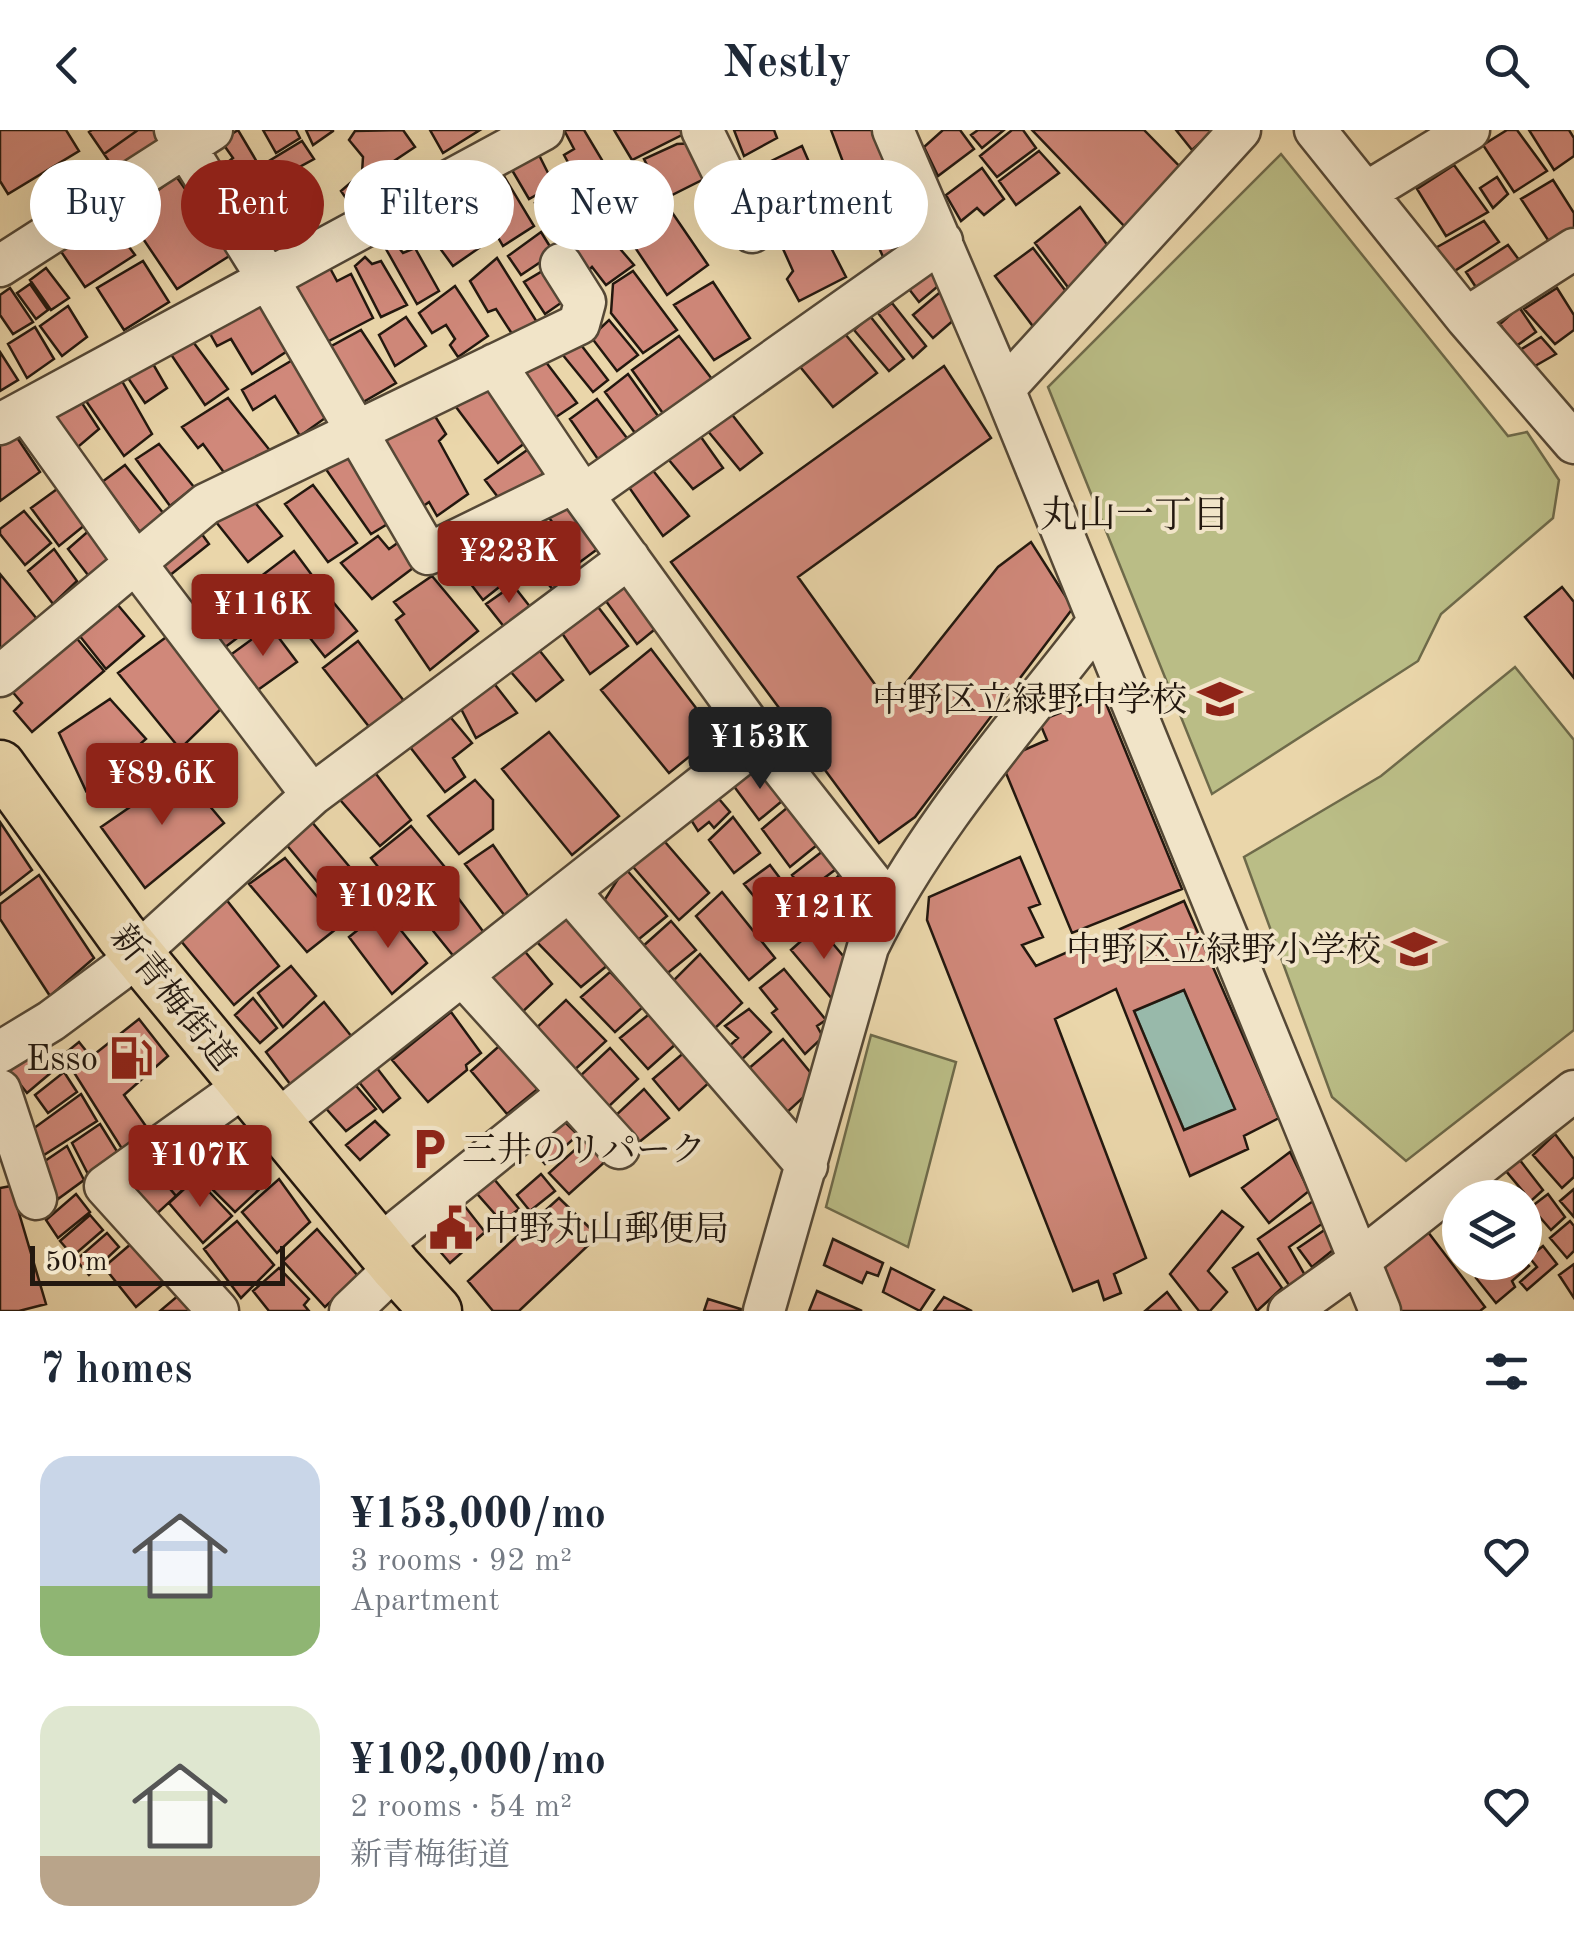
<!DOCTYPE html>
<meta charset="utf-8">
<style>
:root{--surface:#fff;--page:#f2f2f3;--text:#1f2937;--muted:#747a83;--accent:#8f2418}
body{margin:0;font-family:"Old Standard TT","Noto Serif JP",serif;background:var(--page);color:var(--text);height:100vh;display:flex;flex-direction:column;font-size:38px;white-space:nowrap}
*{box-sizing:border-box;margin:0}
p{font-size:32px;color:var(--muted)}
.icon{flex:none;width:55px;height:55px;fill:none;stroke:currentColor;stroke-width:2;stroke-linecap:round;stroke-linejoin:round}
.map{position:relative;height:1181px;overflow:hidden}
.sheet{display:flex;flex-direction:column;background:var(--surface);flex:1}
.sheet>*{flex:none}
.banner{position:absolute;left:30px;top:30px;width:1000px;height:90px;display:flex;gap:20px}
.controls{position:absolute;left:1442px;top:1050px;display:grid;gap:20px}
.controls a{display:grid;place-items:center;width:100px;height:100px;border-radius:50%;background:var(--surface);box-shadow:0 10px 40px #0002;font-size:50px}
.scale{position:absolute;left:30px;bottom:25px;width:255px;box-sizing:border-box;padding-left:10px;border:5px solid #23180f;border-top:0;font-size:28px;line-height:35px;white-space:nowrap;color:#23180f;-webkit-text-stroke:8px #f1e4c8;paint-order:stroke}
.price{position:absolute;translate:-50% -85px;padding:0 22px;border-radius:10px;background:var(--accent);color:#fff;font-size:32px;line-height:65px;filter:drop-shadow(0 2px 5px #0008)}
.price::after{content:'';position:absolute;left:50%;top:60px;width:30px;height:22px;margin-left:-15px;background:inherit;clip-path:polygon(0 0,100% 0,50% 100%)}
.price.active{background:#222;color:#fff}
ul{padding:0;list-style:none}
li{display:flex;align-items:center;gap:30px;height:250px;padding:0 40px}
li span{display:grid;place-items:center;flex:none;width:280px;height:200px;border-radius:30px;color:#555}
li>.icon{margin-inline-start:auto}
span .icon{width:120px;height:120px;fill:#fffc;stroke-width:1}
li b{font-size:42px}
h2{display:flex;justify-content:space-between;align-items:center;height:120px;padding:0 40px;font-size:42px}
.pill{padding:0 35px;border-radius:45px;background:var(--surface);box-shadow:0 10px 40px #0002;font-size:35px;line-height:90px}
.pill.active{background:var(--accent);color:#fff}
header{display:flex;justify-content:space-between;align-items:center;height:130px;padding:0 40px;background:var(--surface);font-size:45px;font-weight:600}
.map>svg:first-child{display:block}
</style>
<header><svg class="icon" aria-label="back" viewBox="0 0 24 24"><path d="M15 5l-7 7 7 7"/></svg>Nestly<svg class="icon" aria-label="search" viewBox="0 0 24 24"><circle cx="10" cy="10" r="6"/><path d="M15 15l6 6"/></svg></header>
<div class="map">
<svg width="1574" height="1181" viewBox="0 0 1574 1181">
<rect width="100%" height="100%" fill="#ead6aa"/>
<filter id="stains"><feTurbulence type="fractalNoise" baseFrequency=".002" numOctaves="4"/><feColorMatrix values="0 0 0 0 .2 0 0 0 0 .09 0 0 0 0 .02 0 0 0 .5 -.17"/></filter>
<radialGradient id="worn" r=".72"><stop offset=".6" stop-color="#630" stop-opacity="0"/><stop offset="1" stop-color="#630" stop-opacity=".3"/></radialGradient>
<path fill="#babd86" stroke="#6e6a4a" stroke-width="2.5" d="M1281,24L1508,306L1527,302L1559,350L1553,388L1441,484L1418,531L1212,664L1048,257Z
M1515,537L1574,610V900L1406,1031L1332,967L1244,727L1381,646Z
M871,905L956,932L908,1117L826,1077Z"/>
<path fill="#98b9aa" stroke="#69796c" stroke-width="2.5" d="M1184,860L1235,979L1184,1000L1134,881Z"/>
<path fill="#d0887a" stroke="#23180f" stroke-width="2.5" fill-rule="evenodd" d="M0,0H66L79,21L8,64L0,51Z
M92,0H138L104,24L89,2Z
M138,0H157L165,12L117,43L104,24Z
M238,0L257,32L232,46L224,35L233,28L221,11Z
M263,0H296L300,8L276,23Z
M306,0H333V1L313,15Z
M403,0L415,17L394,31L403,40L350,74L341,61L362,43L363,27L349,10L355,1Z
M430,0H480L443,23Z
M564,0H584L602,30L575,45L564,25L574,19Z
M614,0H692L632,30Z
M734,0H774L777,8L744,26Z
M831,0H876L893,35L852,56Z
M943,0H960L974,19L938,46L924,17Z
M978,0H1004L982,18L971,5Z
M1012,0H1023L1036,18L997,47L980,26Z
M1032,0H1144L1188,45L1128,100Z
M1176,0H1214L1192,20Z
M1507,0H1517L1547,41L1514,62L1483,15Z
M1529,0H1569L1574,8V26L1554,40Z
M302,11L314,29L279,48L269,31Z
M697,13L712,45L664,69L644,29L677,14Z
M802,16L826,71L791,85L765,34Z
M536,19L554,55L529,69L509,35Z
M1039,21L1059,43L1016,75L999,51Z
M263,33L275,52L244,72L232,52Z
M604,33L616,52L585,70L574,50Z
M1454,35L1488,82L1446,106L1417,59Z
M499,38L534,96L503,116L468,55Z
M982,38L1004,69L984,85L977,78L961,91L946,65Z
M176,46L231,125L177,159L127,85Z
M1497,47L1508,64L1493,78L1480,58Z
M901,49L913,73L864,99L854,73Z
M1553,50L1574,83V102L1552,116L1521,69Z
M567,53L577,73L545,92L535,73Z
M619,56L637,84L602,105L585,76Z
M1080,77L1113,123L1073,164L1035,113Z
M669,78L708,135L667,165L626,104Z
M578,79L592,99L564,118L551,96Z
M916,79L926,101L884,129L872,102Z
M454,86L479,118L453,136L428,102Z
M107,87L135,125L85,157L60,120Z
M1484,91L1499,112L1450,144L1430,121Z
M809,94L814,99L820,96L846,147L799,171L787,149L793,141L779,110Z
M541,102L554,123L521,145L508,126Z
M593,106L598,112L609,106L634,135L606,155L592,137L588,141L571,121Z
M396,114L403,123L415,118L439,161L417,174L386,119Z
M1508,115L1525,138L1481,165L1466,142Z
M1033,118L1071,168L1038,203L995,146Z
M933,124L949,147L919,172L902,150Z
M324,127L337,151L351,144L373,188L321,215L279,150Z
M365,127L372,134L381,131L407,175L381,187L355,136Z
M497,128L540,197L516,210L496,179L488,182L470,151Z
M143,131L169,172L124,200L97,158Z
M551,136L571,166L545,184L524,152Z
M46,138L69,168L51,180L30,150Z
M633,141L677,200L643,223L611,183L613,154Z
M713,152L750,208L714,230L674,175Z
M30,154L48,180L36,189L17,163Z
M455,156L488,206L458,227L450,215L455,209L446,195L432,203L419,183Z
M10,158L33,192L13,204L0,185V165Z
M945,158L963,182L933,208L913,185Z
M1557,158L1574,185V200L1555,214L1524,179Z
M261,160L295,216L252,244L231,209L217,216L204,193Z
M892,173L926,216L913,228L878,183Z
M68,176L87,207L62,226L40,196Z
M1519,177L1536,202L1515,217L1500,194Z
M870,186L904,229L889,241L854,200Z
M406,187L426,216L395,236L379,205Z
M609,190L638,225L617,241L591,207Z
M35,197L54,229L27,248L8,214Z
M841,199L877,243L833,277L797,233Z
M361,200L396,253L358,275L326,219Z
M188,205L228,259L205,275L166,217Z
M679,206L715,253L667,289L632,240Z
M1541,207L1556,224L1535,236L1520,220Z
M578,211L608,250L593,262L562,224Z
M0,222L18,250L0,261Z
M539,223L577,273L547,293L512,240Z
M149,227L167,258L145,273L122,239Z
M296,228L328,286L300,306L275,266L253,280L242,260Z
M944,236L991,308L798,447L889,574L998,437L1031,412L1073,478L915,687L879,713L671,432Z
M118,244L152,304L124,326L86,271Z
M628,244L658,286L635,303L605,262Z
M486,255L529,310L498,333L456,277Z
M76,264L99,299L72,322L44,285Z
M228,268L276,328L231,352L203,314L198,318L182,297Z
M597,269L630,312L602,335L570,289Z
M430,278L446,304L439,311L468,364L437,386L429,372L418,380L382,302Z
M730,282L762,323L740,340L707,300Z
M696,300L723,338L693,359L664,324Z
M14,303L40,342L0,371V314Z
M159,314L194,357L170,376L136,329Z
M353,317L394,390L371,404L323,335Z
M530,318L545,342L503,374L485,350Z
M647,333L689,386L663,406L626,353Z
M125,335L164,384L140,402L102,352Z
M64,354L91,390L59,416L31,378Z
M313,355L357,413L328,432L285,374Z
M572,364L607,412L580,432L543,379Z
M249,365L282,406L248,432L216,392Z
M24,381L51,413L25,435L0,404V399Z
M530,385L549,410L523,429L502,402Z
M196,396L209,414L169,446L154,428Z
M93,397L117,426L91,449L68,419Z
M491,402L506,420L468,451L451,427Z
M378,406L389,419L399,412L417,435L372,469L341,433Z
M553,413L576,444L554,461L530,432Z
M54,419L77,451L53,474L28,441Z
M294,421L317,452L281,480L260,447Z
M495,433L508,450L483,470L470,453Z
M0,444L37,489L0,519Z
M630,444L665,491L637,514L603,467Z
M432,446L478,501L430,540L396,490L404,484L394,472Z
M232,451L261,490L224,518L194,479Z
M513,455L531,478L505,498L486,474Z
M1562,457L1574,472V548L1525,487Z
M324,461L357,501L325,527L310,508L314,505L297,483Z
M112,468L144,506L106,539L75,500Z
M592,469L628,516L590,544L557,496Z
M270,496L297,532L255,562L229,526Z
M69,499L104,541L32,602L14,581L22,573L4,552Z
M173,502L227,573L180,619L118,543Z
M358,511L404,571L370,598L323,538Z
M532,511L563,550L536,571L504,534Z
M651,519L719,608L694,629L690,626L669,643L601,560Z
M489,547L517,583L476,608L456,569Z
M1103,566L1182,759L1072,803L1006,643L1017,623L1047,610L1039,591Z
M110,569L146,609L86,661L59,603Z
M442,577L472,613L453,628L465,647L445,662L403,608Z
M549,602L619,686L572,725L502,639Z
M761,634L788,666L759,690L733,655Z
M370,636L411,690L380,716L335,664Z
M181,642L224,693L145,758L101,697Z
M475,650L493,670V699L459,724L428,686Z
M714,663L730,682L714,698L709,692L698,701L688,685Z
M788,677L817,715L790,737L762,699Z
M306,685L380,773L353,795L280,707Z
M733,687L760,723L734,743L709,710Z
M0,692L32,740L0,765Z
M411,696L444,736L402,767L371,728Z
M659,705L709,763L679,790L628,731Z
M493,715L529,767L505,786L465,734Z
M828,717L843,734L804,763L792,745Z
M1020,727L1040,774L1029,778L1043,807L1022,815L1036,836L1184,771L1279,988L1244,1006L1248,1019L1190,1046L1116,859L1055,889L1146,1128L1114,1144L1121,1163L1104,1170L1098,1151L1073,1161L927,790L929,767ZM1184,860L1235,979L1184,1000L1134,881Z
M285,728L341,795L307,822L249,754Z
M770,735L810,788L785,805L744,754Z
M625,738L667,786L633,814L602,774Z
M845,740L860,758L826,787L813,769Z
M39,745L94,828L50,866L0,789V774Z
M444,749L485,804L455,828L413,776Z
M722,762L775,828L749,850L696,786Z
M867,762L878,776L844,803L831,790Z
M225,768L279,836L234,875L176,805Z
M384,779L427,833L392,864L349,807Z
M565,786L609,834L581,857L535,810Z
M671,791L696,820L664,846L641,818Z
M818,796L855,840L833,870L791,820Z
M522,818L552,854L517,887L486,850Z
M700,824L742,873L713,900L671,853Z
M291,836L316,866L283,897L258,863Z
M784,839L826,890L817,896L823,907L805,924L772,883L777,879L760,858Z
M610,842L643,877L615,902L581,867Z
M253,868L277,898L260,913L235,885Z
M566,870L606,911L569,945L531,903Z
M324,872L352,907L293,958L266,922Z
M749,879L771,902L738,933L726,919L738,908L725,896Z
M653,881L678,912L648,939L620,908Z
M451,882L481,923L466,935L467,940L428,972L392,930Z
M139,889L168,926L124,965L150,1002L124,1022L63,925L79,912L91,927Z
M783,909L819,953L784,985L747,940Z
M506,910L545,953L507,984L471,941Z
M41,913L60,935L27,963L5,935Z
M610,918L638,949L606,979L579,947Z
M687,920L712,950L679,980L653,949Z
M373,933L400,968L383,982L355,947Z
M64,942L77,962L48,983L35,965Z
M351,950L376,979L346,1001L322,974Z
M644,959L669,988L638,1013L615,986Z
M81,964L97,991L44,1025L30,1001Z
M561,988L578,1005L545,1034L529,1016Z
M375,991L389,1005L360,1030L346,1015Z
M100,994L123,1031L91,1050L72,1013Z
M1555,1004L1574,1029V1047L1562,1058L1533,1025Z
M588,1008L607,1030L569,1064L549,1043Z
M249,1014L265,1032L257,1043L265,1054L235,1082L206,1053Z
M67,1016L84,1050L58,1069L42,1033Z
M176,1017L199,1045L176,1066L150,1035Z
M1290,1022L1309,1061L1269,1093L1242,1058Z
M1519,1029L1543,1060L1531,1071L1506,1041Z
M150,1035L176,1066L150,1090L121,1059Z
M489,1043L519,1079L502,1092L472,1058Z
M541,1044L555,1061L530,1081L517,1065Z
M196,1048L232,1086L203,1113L169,1073Z
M279,1049L310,1092L277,1123L242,1082Z
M1490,1054L1501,1068L1474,1067Z
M11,1056L46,1174L19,1181H0V1058Z
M1574,1059V1087L1560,1071Z
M76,1064L90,1082L58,1108L46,1090Z
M1548,1064L1565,1087L1551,1100L1531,1077Z
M456,1065L485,1102L450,1133L419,1097Z
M1319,1067L1330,1088L1289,1117L1306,1147L1291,1158L1258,1109Z
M559,1068L598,1106L519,1181H493L468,1151Z
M1222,1081L1243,1097L1208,1141L1227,1162L1210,1181H1199L1170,1144Z
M90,1085L103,1100L73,1126L60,1111Z
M237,1091L274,1135L241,1168L204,1119Z
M1570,1091L1574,1096V1121L1567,1128L1550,1108Z
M317,1099L358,1146L325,1177L283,1131Z
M1326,1099L1338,1116L1312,1137L1298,1118Z
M1428,1102L1485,1177L1480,1181H1392L1379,1150L1385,1137Z
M107,1103L119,1117L89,1145L76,1130Z
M139,1107L174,1145L136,1177L104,1137Z
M833,1109L883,1133L878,1146L867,1142L862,1153L824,1135Z
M1543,1116L1557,1134L1527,1160L1520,1152L1537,1137L1529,1127Z
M1258,1123L1282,1158L1257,1181L1233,1138Z
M1494,1132H1525L1529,1136L1512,1151L1515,1157L1496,1173L1476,1148Z
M1574,1134V1168L1559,1145Z
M279,1138L309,1169L304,1175L309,1181H269L253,1161Z
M891,1138L934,1160L920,1181L883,1162Z
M186,1159L203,1181H160Z
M817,1161L862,1181H809Z
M1167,1162L1181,1181H1145Z
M944,1167L972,1181H934Z
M708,1169L747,1181H704Z"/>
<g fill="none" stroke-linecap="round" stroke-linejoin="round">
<g stroke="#554836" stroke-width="45">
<path id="minor" d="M175,0L268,149L428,424L575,352
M702,0L752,102
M893,0L1004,259L1380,1181
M1315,0L1466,188L1574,313
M1367,62L1469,0
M0,136L212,0
M1466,188L1574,119
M495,234L583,365
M1004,259L1240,0
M26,280L134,431L312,665
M0,294L543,0
M0,546L206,374L579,194L585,172L561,134
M570,762L807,1036
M889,774L760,610L583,365L942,111
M464,847L619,1018
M0,922L51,891L117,842L312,665L629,428
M0,960L36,1069
M277,991L760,610
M379,1116L569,963
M218,1181L105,1056L246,955
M350,1181L396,1137
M764,1181L868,817C926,698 1017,597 1097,493
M1289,1181L1359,1131L1574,961"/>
</g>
<g stroke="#23180f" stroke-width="55">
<path id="major" d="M0,636L121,804L396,1137L436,1181"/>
</g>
<use href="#minor" stroke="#f1e4c8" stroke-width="40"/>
<use href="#major" stroke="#ead6aa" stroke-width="50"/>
</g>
<defs>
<g id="school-bare" transform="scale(3.45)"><path d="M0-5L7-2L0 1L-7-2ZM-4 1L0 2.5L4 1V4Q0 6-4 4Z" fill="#8f2418" stroke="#f1e4c8" stroke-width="2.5" paint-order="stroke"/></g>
<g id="fuel-bare" transform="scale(3.45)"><path d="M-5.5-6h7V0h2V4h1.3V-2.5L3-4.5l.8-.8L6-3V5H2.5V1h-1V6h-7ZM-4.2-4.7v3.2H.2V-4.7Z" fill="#8f2418" stroke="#f1e4c8" stroke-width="2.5" paint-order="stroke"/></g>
<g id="parking-bare" transform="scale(3.45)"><path d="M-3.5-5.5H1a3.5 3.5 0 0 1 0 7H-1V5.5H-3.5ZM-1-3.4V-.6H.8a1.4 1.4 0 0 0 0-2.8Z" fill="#8f2418" stroke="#f1e4c8" stroke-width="2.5" paint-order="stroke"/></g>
<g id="civic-bare" transform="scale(3.45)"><path d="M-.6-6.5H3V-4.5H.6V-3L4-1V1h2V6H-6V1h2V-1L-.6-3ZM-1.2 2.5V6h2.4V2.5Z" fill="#8f2418" stroke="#f1e4c8" stroke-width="2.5" paint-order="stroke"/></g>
</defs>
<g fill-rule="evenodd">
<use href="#school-bare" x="1220" y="569"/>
<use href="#school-bare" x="1414" y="819"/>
<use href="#fuel-bare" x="131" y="928"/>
<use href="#parking-bare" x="429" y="1019"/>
<use href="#civic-bare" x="451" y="1098"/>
</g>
<g text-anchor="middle" stroke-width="8" stroke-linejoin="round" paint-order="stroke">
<g font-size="35" fill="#23180f" stroke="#f1e4c8" text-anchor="end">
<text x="1187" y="581">中野区立緑野中学校</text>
<text x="1381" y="831">中野区立緑野小学校</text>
<text x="98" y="940">Esso</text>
<text x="462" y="1031" text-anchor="start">三井のリパーク</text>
<text x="484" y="1110" text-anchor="start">中野丸山郵便局</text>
</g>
<g font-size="35" fill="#23180f" stroke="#f1e4c8">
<text transform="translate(174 867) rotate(51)" y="12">新青梅街道</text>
</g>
<g font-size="38" fill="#23180f" stroke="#f1e4c8">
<text x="1135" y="397">丸山一丁目</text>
</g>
</g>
<rect width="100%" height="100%" filter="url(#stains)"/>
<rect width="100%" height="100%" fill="url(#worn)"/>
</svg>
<div class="controls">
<a><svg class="icon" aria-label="layers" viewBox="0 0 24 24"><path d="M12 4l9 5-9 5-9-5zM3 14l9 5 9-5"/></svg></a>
</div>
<div class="scale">50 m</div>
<b class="price" style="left:509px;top:476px">¥223K</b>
<b class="price" style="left:263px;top:529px">¥116K</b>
<b class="price active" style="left:760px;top:662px">¥153K</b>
<b class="price" style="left:162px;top:698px">¥89.6K</b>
<b class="price" style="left:388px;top:821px">¥102K</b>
<b class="price" style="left:824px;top:832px">¥121K</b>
<b class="price" style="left:200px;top:1080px">¥107K</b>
<div class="banner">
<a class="pill">Buy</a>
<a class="pill active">Rent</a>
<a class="pill">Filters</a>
<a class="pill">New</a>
<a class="pill">Apartment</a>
</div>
</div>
<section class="sheet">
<h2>7 homes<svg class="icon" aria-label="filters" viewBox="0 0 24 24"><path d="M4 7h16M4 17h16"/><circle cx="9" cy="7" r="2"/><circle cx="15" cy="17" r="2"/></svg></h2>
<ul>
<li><span style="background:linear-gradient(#c9d6e8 65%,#8fb573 0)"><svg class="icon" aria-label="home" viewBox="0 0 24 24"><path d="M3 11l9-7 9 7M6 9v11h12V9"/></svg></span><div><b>¥153,000/mo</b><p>3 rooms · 92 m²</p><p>Apartment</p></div><svg class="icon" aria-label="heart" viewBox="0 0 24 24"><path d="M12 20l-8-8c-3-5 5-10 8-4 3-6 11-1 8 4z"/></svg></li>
<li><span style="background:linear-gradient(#dfe7d0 75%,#b9a48a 0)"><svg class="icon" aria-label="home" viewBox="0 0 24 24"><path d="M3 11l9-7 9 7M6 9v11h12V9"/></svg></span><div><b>¥102,000/mo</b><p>2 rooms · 54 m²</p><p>新青梅街道</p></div><svg class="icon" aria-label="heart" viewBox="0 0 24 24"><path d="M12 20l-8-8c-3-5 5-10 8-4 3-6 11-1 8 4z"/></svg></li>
</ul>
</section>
